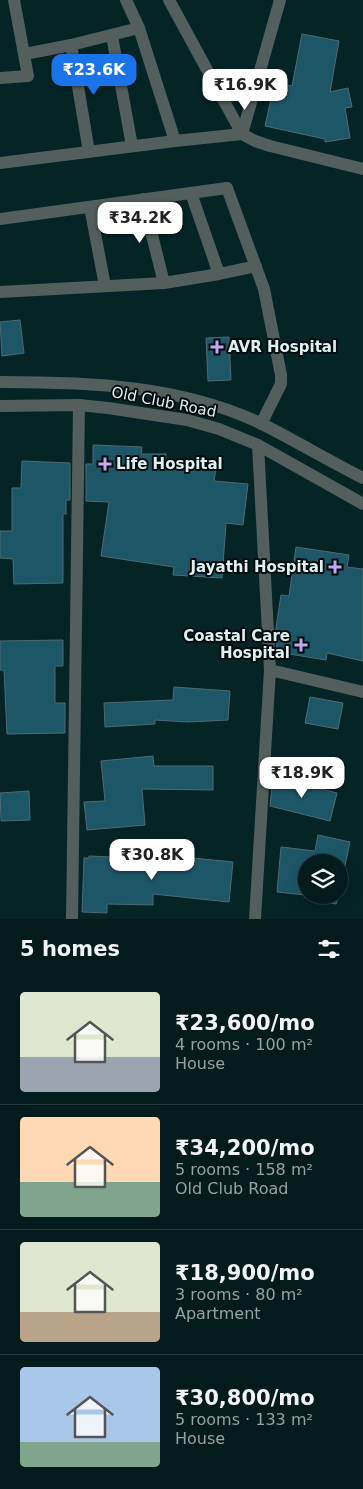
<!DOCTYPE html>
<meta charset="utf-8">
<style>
:root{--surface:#031b1c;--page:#112829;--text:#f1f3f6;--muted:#97a1a3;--line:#24393b;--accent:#1a73e8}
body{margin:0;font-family:"DejaVu Sans",sans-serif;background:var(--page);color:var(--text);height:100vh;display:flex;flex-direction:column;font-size:19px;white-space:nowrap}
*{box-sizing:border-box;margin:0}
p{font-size:16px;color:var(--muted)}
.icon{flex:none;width:28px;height:28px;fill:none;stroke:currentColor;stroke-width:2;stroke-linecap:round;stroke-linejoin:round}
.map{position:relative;height:919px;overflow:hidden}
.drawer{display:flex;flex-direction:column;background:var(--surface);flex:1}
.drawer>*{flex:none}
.fabs{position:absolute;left:298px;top:854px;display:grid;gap:10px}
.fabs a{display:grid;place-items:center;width:50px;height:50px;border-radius:50%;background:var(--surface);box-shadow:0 5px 20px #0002,0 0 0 1px var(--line);font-size:25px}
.price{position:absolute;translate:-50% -42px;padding:0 11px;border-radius:10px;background:#fff;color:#222;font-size:16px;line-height:32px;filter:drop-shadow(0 1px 2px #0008)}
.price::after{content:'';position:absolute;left:50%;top:30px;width:15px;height:11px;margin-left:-8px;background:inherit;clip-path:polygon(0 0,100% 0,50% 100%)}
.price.active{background:var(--accent);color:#fff}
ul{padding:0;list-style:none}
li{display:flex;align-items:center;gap:15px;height:125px;padding:0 20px}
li+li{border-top:1px solid var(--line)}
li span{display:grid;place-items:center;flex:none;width:140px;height:100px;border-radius:5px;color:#555}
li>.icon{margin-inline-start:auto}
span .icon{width:60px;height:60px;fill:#fffc;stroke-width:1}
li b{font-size:21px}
h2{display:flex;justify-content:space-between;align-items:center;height:60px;padding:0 20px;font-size:21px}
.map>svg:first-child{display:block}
</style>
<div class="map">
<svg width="363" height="919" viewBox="0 0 363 919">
<rect width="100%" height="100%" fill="#042426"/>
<path fill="#1d5667" stroke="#4e6b75" d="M302,34L339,41L330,92L348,88L352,107L345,108L350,138L325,142V139L265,126L271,99L269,98L273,82L292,86Z
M20,320L24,353L2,356L0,322Z
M229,337L231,380L208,381L206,338Z
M93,445L142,447L141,454H166L165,464L216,469L214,481L248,484L243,525L226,523L222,578L173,575L174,567L101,556L109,502L86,501V464H93Z
M22,461L70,463V500H66V514H63V583L14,584L13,559L0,558V531H12V488H21Z
M296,547L349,555L347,567L363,569V661L327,653L326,660L277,652L276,628L281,595L289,596Z
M63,640V666H55V703H65V733L7,734L4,670H0V641Z
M174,687L230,691L228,720L188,722L155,720V724L105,727L104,703L173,700Z
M310,697L343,703L338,729L305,723Z
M153,756L154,766H213V790L142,789L145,825L87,830L84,802L105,801L101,761Z
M273,776L337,793L330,821L270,806Z
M29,791L30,820L1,821L0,793Z
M318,835L350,842L339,894V862H306V895H339L336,904L304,897L305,895L277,892L281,847L315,851Z
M89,856L182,860L183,857L233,862L229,902L153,894V905L107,904V913L82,912L84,858H89Z"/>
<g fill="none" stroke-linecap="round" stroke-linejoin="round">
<path stroke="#525f5c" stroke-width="12" d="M169,0L242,134L255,141L270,146L363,169
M112,36L132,146
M71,45L89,152
M25,54L71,45L139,28
M0,78L28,76L14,0
M175,141L242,134L280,0
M0,163L175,141L139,28L126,0
M191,193L219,274
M143,199L164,283
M90,207L105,286
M0,219L227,188L264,289L281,375V384L261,424
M0,292L164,283L219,274L256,266
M270,670L363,692
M72,919L79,405
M255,919L270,670L258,445"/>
<path stroke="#525f5c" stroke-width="12" d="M0,382C88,382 181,385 262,424C296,441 329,461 363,478
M0,406L79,405L108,408L187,420L219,429L258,445L363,504"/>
</g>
<g fill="#c5a6f0" stroke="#020b0c" stroke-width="2">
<path d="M214.5 339.5h5v5h5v5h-5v5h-5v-5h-5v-5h5z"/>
<path d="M102.5 456.5h5v5h5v5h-5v5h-5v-5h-5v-5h5z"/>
<path d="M332.5 559.5h5v5h5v5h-5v5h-5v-5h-5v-5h5z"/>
<path d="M298.5 637.5h5v5h5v5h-5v5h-5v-5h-5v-5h5z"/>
</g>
<g text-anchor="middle" stroke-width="4" stroke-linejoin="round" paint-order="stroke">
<g font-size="15" font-weight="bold" fill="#def0f1" stroke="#020b0c" text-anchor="start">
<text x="228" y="352">AVR Hospital</text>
<text x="116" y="469">Life Hospital</text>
<text x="324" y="572" text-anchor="end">Jayathi Hospital</text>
<text x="290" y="641" text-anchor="end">Coastal Care<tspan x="290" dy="17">Hospital</tspan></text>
</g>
<g font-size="15" fill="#def0f1" stroke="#020b0c">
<text transform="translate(164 402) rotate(11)" y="5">Old Club Road</text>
</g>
</g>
</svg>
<div class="fabs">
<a><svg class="icon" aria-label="layers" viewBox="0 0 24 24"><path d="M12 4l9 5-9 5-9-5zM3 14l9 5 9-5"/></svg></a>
</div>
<b class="price active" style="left:94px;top:96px">₹23.6K</b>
<b class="price" style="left:245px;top:111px">₹16.9K</b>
<b class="price" style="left:140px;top:244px">₹34.2K</b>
<b class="price" style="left:302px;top:799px">₹18.9K</b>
<b class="price" style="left:152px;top:881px">₹30.8K</b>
</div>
<section class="drawer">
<h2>5 homes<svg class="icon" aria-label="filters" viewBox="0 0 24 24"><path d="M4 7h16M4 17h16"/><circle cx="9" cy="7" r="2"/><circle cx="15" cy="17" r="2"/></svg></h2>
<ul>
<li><span style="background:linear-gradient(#dfe7d0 65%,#9aa5b1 0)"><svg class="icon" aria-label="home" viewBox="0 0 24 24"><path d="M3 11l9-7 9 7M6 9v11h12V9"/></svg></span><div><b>₹23,600/mo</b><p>4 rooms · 100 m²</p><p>House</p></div></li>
<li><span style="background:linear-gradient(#ffd9b3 65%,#7fa58c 0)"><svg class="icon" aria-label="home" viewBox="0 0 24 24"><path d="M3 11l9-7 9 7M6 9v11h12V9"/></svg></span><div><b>₹34,200/mo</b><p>5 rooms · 158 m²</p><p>Old Club Road</p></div></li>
<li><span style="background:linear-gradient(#dfe7d0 70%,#b9a48a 0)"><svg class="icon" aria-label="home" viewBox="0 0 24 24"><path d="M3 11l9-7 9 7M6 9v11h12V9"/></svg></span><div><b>₹18,900/mo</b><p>3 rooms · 80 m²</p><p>Apartment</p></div></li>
<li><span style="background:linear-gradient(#a9c7e8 75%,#7fa58c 0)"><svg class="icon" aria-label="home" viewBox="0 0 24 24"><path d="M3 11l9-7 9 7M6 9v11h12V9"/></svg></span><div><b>₹30,800/mo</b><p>5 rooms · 133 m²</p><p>House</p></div></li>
</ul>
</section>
